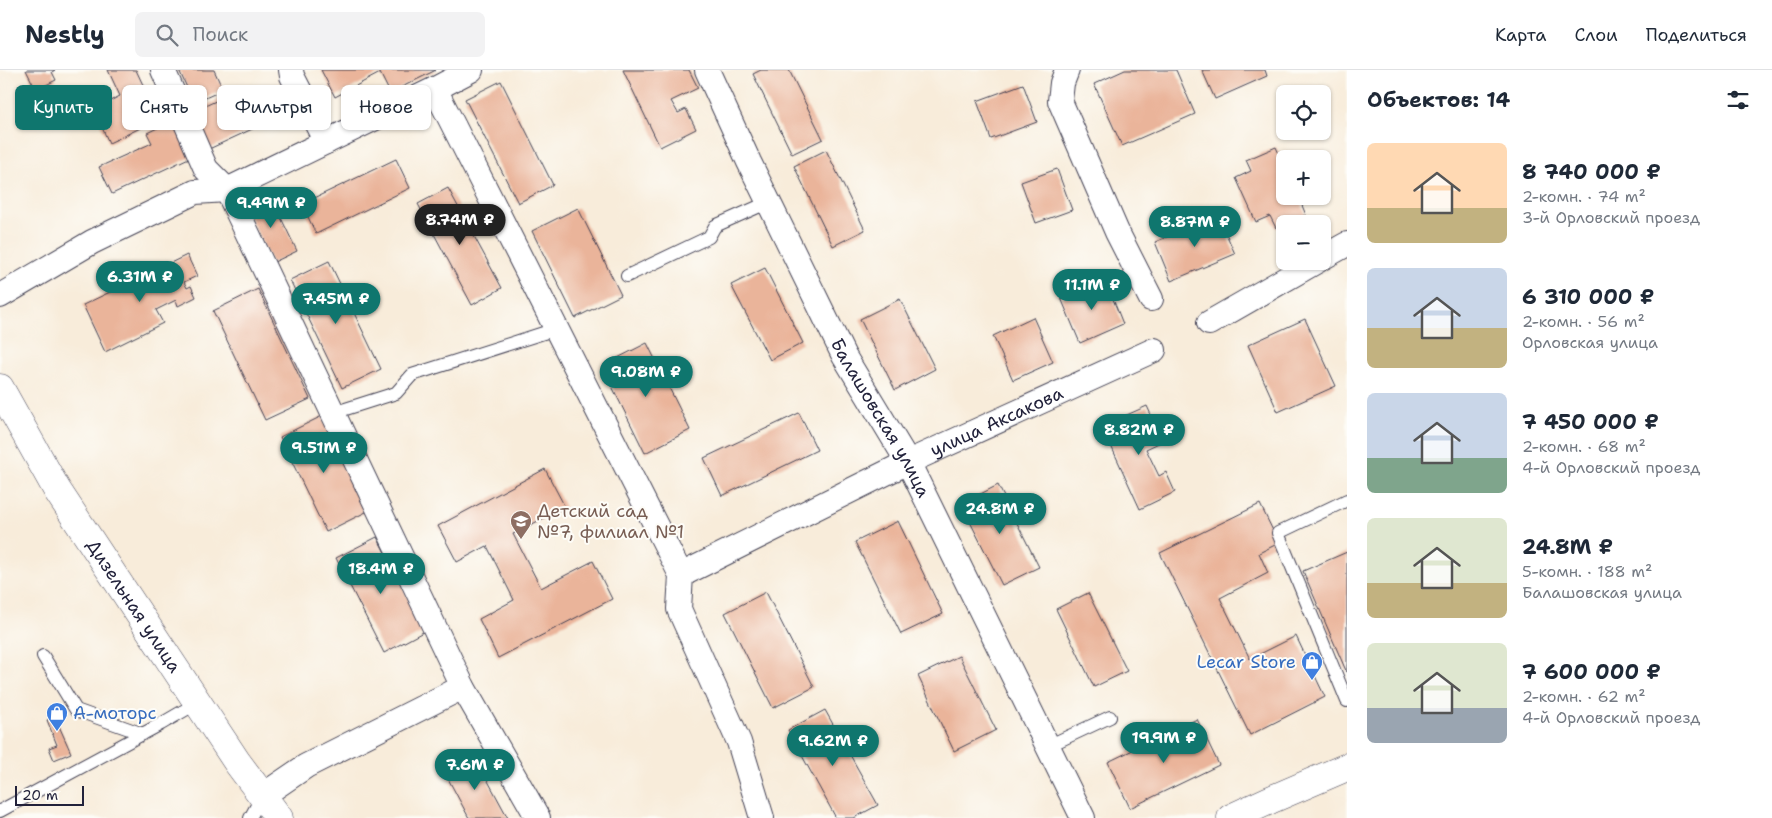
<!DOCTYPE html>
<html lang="ru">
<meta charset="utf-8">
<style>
:root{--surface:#fff;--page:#f2f2f3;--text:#1f2937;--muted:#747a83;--line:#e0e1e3;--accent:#0f766e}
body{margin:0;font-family:"Shantell Sans",sans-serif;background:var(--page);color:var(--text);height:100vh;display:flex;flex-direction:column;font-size:19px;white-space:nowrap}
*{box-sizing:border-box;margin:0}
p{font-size:16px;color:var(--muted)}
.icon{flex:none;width:28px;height:28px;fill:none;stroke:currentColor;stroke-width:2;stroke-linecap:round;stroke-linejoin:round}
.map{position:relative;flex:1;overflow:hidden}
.sheet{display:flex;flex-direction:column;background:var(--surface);width:425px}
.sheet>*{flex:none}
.banner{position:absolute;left:15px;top:15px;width:475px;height:45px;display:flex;gap:10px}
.tools{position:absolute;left:1276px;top:15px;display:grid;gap:10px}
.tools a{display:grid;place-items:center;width:55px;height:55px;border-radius:8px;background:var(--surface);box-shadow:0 1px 4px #0004;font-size:25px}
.scale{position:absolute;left:15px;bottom:12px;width:69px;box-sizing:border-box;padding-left:5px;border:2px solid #22223b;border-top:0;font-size:14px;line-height:18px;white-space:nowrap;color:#22223b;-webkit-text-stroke:4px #fdfcf7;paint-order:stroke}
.price{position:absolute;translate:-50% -42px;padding:0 11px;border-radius:18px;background:var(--accent);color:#fff;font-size:16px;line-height:32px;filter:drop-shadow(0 1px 2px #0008)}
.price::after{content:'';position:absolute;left:50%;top:30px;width:15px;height:11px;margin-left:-8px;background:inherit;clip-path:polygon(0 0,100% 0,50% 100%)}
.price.selected{background:#222;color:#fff}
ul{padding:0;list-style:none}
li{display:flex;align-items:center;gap:15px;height:125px;padding:0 20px}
li span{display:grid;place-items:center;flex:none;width:140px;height:100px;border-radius:8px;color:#555}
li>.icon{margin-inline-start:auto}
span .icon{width:60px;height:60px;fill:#fffc;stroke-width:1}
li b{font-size:21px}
h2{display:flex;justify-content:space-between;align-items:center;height:60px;padding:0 20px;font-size:21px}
.pill{padding:0 18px;border-radius:8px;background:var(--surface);box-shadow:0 1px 4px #0004;font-size:18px;line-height:45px}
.pill.selected{background:var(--accent);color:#fff}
header{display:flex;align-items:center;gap:30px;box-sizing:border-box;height:70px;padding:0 25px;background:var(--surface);border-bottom:1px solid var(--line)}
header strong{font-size:24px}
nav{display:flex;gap:28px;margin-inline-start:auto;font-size:18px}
.search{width:350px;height:45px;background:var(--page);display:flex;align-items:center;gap:12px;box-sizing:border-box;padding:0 18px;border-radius:8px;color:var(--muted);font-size:19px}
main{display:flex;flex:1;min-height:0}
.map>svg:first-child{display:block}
</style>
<header>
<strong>Nestly</strong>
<div class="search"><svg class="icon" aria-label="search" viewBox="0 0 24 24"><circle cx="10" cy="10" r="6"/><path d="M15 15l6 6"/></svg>Поиск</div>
<nav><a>Карта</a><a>Слои</a><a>Поделиться</a></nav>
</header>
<main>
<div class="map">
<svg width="1347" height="748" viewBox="0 0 1347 748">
<rect width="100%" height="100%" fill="#fdfcf7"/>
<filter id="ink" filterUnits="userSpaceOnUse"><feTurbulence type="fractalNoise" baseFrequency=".02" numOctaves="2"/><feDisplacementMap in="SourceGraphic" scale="10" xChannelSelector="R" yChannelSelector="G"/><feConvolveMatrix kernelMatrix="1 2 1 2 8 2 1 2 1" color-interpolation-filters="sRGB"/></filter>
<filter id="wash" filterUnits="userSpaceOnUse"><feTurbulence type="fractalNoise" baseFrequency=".0096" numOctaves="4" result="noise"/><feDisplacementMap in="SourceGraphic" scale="20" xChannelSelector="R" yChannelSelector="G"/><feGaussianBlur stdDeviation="1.12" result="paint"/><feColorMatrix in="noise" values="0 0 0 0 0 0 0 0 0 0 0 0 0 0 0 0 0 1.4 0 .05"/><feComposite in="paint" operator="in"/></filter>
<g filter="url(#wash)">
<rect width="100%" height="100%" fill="#f8ecda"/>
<g id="blocks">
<path fill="#eab49a" d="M26,0H55L52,2L56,10L36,20Z
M108,0H136L159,49L109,73L100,53L110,48L104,34L120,26Z
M179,0H214L223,20L194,33Z
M321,0H436L390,23L380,3L335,27Z
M623,0H689L698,18L671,31L678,43L686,39L696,59L660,77Z
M761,0H789L823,69L792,84L753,4Z
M1125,0H1176L1195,44L1122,76L1094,14Z
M1202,0H1265L1267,6L1215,29Z
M501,11L553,115L518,133L465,29Z
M1023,14L1037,52L991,69L977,31Z
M278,17L289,42L209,79L192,42L231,24L237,37Z
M176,49L193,86L112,124L99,97L152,73L147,63Z
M1276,77L1285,97V126H1298L1306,145L1276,158L1270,146L1256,152L1236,108L1251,101L1246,90Z
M826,80L865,160L833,176L794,96Z
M396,89L410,118L316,164L302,134Z
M1057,99L1072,140L1036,153L1021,112Z
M448,118L502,218L472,235L418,134Z
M270,125L297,181L272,193L245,137Z
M578,138L621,225L575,248L532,161Z
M1218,145L1235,184L1171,211L1155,172Z
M187,185L197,206L184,212L187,218L191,216L196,227L178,236L176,230L156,240L163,253L105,282L83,235Z
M329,191L381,299L342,318L290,210Z
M765,198L803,273L770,290L731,215Z
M1105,209L1123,254L1080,273L1061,228Z
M258,219L310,329L265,350L213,241Z
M900,229L935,299L895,320L860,249Z
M1033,247L1053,292L1013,310L993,266Z
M1305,249L1336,316L1278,342L1248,275Z
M647,273L690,360L645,383L602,296Z
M1147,336L1163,371L1146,379L1159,406L1166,402L1175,422L1140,439L1102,356Z
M799,343L817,380L722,426L704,388Z
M322,346L368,441L326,462L280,367Z
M545,399L565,437L513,464L541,518L593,491L612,529L498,588L479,549L514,530L487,476L457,492L438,456Z
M998,415L1039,497L1002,515L961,434Z
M1260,434L1279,473L1259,483L1268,503L1220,528L1250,589L1296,566L1325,627L1250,665L1160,483Z
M898,451L943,544L901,564L855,472Z
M377,467L425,561L384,583L336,488Z
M1347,482V603L1303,501Z
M766,522L814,617L773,638L725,543Z
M1088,523L1127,601L1094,617L1056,539Z
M959,586L996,660L954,681L918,606Z
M825,640L878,735L854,748H836L788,660Z
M55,647L71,683L54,690L49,678L57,675L47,650Z
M1197,649L1219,695L1130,738L1108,692Z
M475,687L508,748H469L445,703Z"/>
</g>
</g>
<g filter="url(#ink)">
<use href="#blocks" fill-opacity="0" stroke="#424053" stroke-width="1"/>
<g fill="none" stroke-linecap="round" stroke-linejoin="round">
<g stroke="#424053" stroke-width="14">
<path id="lane" d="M627,206L709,167L715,156L769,132
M333,343L396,323L412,305L556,259
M1347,430L1278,463L1347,631
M43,586L76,640L143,664
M1048,676L1110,647
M0,741L161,654L197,633
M250,748L262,726"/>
</g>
<g stroke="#424053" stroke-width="26">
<g id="street">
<path d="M163,0L206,99L227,120L463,617L538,748"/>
<path d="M291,0L292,6L326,72"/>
<path id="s1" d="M707,0L749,92L844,286L908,392L1083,748"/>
<path d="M1067,0L1062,13L1060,31L1117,162L1151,229"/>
<path d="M435,19L681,505L679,539L739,672L762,748"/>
<path d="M1322,188L1347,174"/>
<path d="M0,226L92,172L195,122L227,120L435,19L471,0"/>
<path d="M1209,253L1317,191"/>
<path id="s2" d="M681,505L908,392L1154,280"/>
<path d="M262,726L306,696L463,617"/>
</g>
</g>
<g stroke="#424053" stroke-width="29">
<g id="primary">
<path id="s3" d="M0,318L57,420L237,692L279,748"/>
<path d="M1231,748L1270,730L1347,697"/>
</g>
</g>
<use href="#lane" stroke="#fff" stroke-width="12"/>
<use href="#street" stroke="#fff" stroke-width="24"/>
<use href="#primary" stroke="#fff" stroke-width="28"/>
</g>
</g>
<defs>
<g id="school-pin" transform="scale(1.125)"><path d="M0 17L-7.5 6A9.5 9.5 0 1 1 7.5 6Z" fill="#8d6e63" stroke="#fdfcf7"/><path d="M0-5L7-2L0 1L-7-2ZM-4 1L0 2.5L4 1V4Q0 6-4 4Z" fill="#fff"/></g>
<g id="shop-pin" transform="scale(1.125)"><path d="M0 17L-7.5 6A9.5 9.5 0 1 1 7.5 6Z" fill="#3f7fe0" stroke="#fdfcf7"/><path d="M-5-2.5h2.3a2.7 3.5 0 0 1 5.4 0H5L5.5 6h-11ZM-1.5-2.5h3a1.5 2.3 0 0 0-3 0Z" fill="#fff"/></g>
</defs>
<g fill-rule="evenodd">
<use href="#school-pin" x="521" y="451"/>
<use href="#shop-pin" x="1312" y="592"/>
<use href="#shop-pin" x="57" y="643"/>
</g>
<g text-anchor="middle" stroke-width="4" stroke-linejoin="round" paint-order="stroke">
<g font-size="18" fill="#22223b" stroke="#fdfcf7">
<text dy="6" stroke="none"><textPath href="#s1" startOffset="389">Балашовская улица</textPath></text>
<text dy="6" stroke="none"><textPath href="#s2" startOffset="351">улица Аксакова</textPath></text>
<text dy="6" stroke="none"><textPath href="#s3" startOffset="256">Дизельная улица</textPath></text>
</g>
<g font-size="18" fill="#785e54" stroke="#fdfcf7" text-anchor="start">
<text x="537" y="447">Детский сад<tspan x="537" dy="21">№7, филиал №1</tspan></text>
</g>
<g font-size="18" fill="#366cbe" stroke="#fdfcf7" text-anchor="end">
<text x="1296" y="598">Lecar Store</text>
<text x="73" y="649" text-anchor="start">А-моторс</text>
</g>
</g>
</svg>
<div class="tools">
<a><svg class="icon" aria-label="locate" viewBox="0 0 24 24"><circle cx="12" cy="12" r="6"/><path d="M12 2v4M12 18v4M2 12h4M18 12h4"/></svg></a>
<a>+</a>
<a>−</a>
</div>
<div class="scale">20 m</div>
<b class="price" style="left:271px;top:159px">9.49M ₽</b>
<b class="price selected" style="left:460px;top:176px">8.74M ₽</b>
<b class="price" style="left:1195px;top:178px">8.87M ₽</b>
<b class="price" style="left:140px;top:233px">6.31M ₽</b>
<b class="price" style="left:1092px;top:241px">11.1M ₽</b>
<b class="price" style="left:336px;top:255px">7.45M ₽</b>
<b class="price" style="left:646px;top:328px">9.08M ₽</b>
<b class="price" style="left:1139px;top:386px">8.82M ₽</b>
<b class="price" style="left:324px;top:404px">9.51M ₽</b>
<b class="price" style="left:1000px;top:465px">24.8M ₽</b>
<b class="price" style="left:381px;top:525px">18.4M ₽</b>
<b class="price" style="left:1164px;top:694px">19.9M ₽</b>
<b class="price" style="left:833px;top:697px">9.62M ₽</b>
<b class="price" style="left:475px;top:721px">7.6M ₽</b>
<div class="banner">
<a class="pill selected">Купить</a>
<a class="pill">Снять</a>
<a class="pill">Фильтры</a>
<a class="pill">Новое</a>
</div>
</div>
<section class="sheet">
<h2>Объектов: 14<svg class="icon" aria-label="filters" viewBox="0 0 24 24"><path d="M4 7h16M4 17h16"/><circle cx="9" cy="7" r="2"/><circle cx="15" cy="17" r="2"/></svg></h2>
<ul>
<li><span style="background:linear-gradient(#ffd9b3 65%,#c2b280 0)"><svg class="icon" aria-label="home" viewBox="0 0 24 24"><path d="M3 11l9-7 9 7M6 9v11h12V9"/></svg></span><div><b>8 740 000 ₽</b><p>2-комн. · 74 m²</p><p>3-й Орловский проезд</p></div></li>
<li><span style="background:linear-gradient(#c9d6e8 60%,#c2b280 0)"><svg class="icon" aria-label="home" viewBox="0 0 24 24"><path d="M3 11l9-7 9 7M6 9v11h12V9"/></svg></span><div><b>6 310 000 ₽</b><p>2-комн. · 56 m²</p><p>Орловская улица</p></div></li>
<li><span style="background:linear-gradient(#c9d6e8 65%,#7fa58c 0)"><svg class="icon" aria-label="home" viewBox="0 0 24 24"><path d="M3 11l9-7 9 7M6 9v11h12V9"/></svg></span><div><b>7 450 000 ₽</b><p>2-комн. · 68 m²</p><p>4-й Орловский проезд</p></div></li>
<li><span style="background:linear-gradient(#dfe7d0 65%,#c2b280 0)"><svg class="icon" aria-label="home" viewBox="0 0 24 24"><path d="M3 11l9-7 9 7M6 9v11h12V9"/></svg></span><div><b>24.8M ₽</b><p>5-комн. · 188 m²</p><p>Балашовская улица</p></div></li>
<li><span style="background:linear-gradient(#dfe7d0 65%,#9aa5b1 0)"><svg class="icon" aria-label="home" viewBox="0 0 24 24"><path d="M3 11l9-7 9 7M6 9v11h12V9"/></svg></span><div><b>7 600 000 ₽</b><p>2-комн. · 62 m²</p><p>4-й Орловский проезд</p></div></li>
</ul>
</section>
</main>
